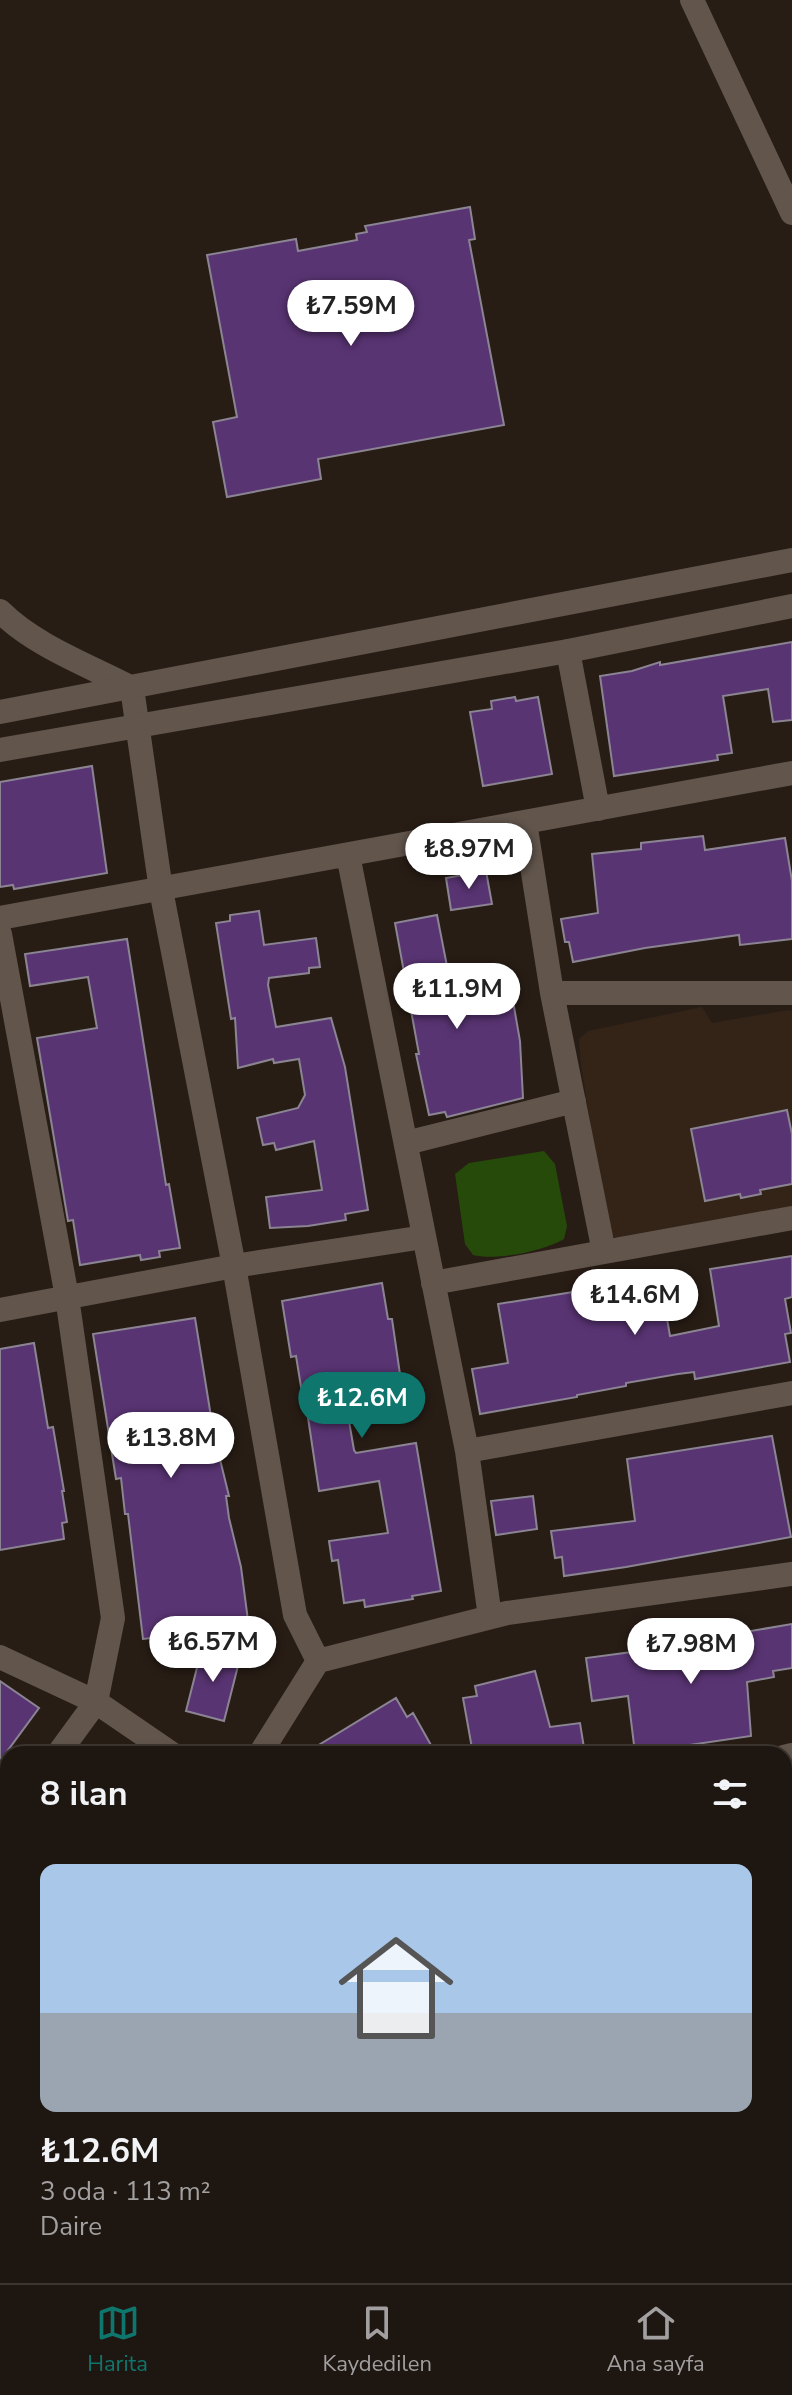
<!DOCTYPE html>
<html lang="tr">
<meta charset="utf-8">
<style>
:root{--surface:#1e1610;--page:#261f19;--text:#f1f3f6;--muted:#a19f9f;--line:#3c3530;--accent:#0f766e}
body{margin:0;font-family:"Nunito Sans",sans-serif;background:var(--page);color:var(--text);height:100vh;display:flex;flex-direction:column;font-size:30px;white-space:nowrap}
*{box-sizing:border-box;margin:0}
p{font-size:26px;color:var(--muted)}
.icon{flex:none;width:44px;height:44px;fill:none;stroke:currentColor;stroke-width:2;stroke-linecap:round;stroke-linejoin:round}
.map{position:relative;flex:1;overflow:hidden}
.panel{position:absolute;left:0px;top:1746px;width:792px;height:538px;display:flex;flex-direction:column;background:var(--surface);border-radius:24px 24px 0 0;box-shadow:0 4px 12px #0003,0 0 0 2px var(--line)}
.panel>*{flex:none}
.price{position:absolute;translate:-50% -68px;padding:0 18px;border-radius:28px;background:#fff;color:#222;font-size:26px;line-height:52px;filter:drop-shadow(0 2px 4px #0008)}
.price::after{content:'';position:absolute;left:50%;top:48px;width:24px;height:18px;margin-left:-12px;background:inherit;clip-path:polygon(0 0,100% 0,50% 100%)}
.price.selected{background:var(--accent);color:#fff}
ul{padding:0;list-style:none}
li{display:grid;align-content:center;gap:16px;height:424px;padding:0 40px}
li+li{border-top:2px solid var(--line)}
li span{display:grid;place-items:center;height:248px;border-radius:16px;color:#555}
li>.icon{margin-inline-start:auto}
span .icon{width:144px;height:144px;fill:#fffc;stroke-width:1}
li b{font-size:34px}
h2{display:flex;justify-content:space-between;align-items:center;height:96px;padding:0 40px;font-size:34px}
.tabs{display:flex;justify-content:space-around;align-items:center;height:112px;border-top:2px solid var(--line);background:var(--surface);font-size:22px;color:var(--muted)}
.tabs a{display:grid;justify-items:center;gap:4px}
.tabs .selected{color:var(--accent)}
.map>svg:first-child{display:block}
</style>
<div class="map">
<svg width="792" height="2283" viewBox="0 0 792 2283">
<rect width="100%" height="100%" fill="#281d15"/>
<path fill="#342418" d="M702,1007L712,1023L788,1010L792,1011V1210L622,1242L608,1233L581,1065L579,1039L588,1031Z"/>
<path fill="#254a0a" d="M544,1151L555,1164L567,1226L564,1239C544,1251 496,1261 473,1255L465,1244L455,1174L469,1163Z
M219,2276H324L328,2283H230Z"/>
<path fill="#593473" stroke="#8b8492" stroke-width="2" d="M470,207L475,239L469,240L504,425L318,459L321,479L227,497L213,422L237,417L207,255L296,239L298,251L357,240L356,234L367,232L365,226Z
M792,642V720L773,722L768,689L723,696L732,753L717,755L718,760L614,776L600,676L632,671L660,662V665Z
M515,697L516,701L538,697L552,774L483,786L470,712L492,709L491,701Z
M92,766L107,873L14,889L13,885L0,887V782Z
M703,836L705,850L785,838L792,881V939L740,945L739,935L645,948L573,962L569,942H565L561,919L598,913L592,854L641,849V843Z
M486,871L492,904L451,910L446,878Z
M259,911L264,945L316,938L320,967L309,968V973L269,978L268,985L276,1027L331,1018L345,1067L368,1210L345,1214L346,1220L308,1226L270,1228L266,1197L322,1190L314,1141L276,1150L274,1143L263,1145L257,1118L298,1108L305,1095L299,1059L274,1063L273,1059L238,1068L235,1018L231,1019L216,923L230,921V915Z
M437,915L454,1002L507,993L508,1002L513,1001L520,1041L523,1098L447,1117L445,1112L429,1115L416,1054H419L395,923Z
M127,939L166,1185L169,1184L180,1248L159,1251L160,1257L141,1260L140,1255L80,1265L73,1220L68,1221L37,1038L97,1028L88,977L30,986L25,954Z
M787,1110L792,1134V1184L760,1190L761,1194L741,1198L740,1194L705,1201L691,1129Z
M792,1256V1297L785,1299L791,1333L785,1334L790,1362L695,1379L694,1372L678,1374L626,1383V1386L577,1395V1397L480,1414L472,1369L508,1363L498,1304L660,1278L670,1336L719,1326L710,1269Z
M382,1283L388,1319H392L402,1388L345,1398L354,1450L356,1453L416,1443L441,1591L412,1596L413,1599L365,1607L364,1600L344,1603L338,1560L332,1561L329,1541L388,1533L379,1481L319,1491L306,1404L304,1405L296,1356L291,1357L282,1301Z
M195,1318L214,1435L229,1496H226L229,1518L241,1567L249,1628L143,1639L128,1514H125L121,1478L116,1479L93,1334Z
M34,1343L48,1428L53,1427L64,1491H62L67,1522L62,1523L64,1539L0,1550V1349Z
M772,1436L791,1537L626,1567L564,1576L562,1557L555,1558L551,1531L635,1521L627,1459Z
M533,1496L537,1529L496,1535L491,1501Z
M792,1624V1668L773,1671L774,1677L747,1682L751,1736L635,1753L628,1696L592,1701L586,1658L669,1647V1645Z
M202,1648L240,1658L224,1721L186,1711Z
M535,1671L550,1727L580,1723L585,1754H473L463,1698L477,1696L475,1686Z
M0,1681L39,1708L0,1761Z
M396,1698L407,1717L413,1713L436,1754H304Z"/>
<g fill="none" stroke-linecap="round" stroke-linejoin="round">
<path stroke="#61554c" stroke-width="24" d="M692,0L792,213
M0,611C35,646 88,665 132,688L161,890L234,1266L295,1615L318,1661
M568,651L598,809
M525,822L552,993H792
M348,855L467,1451L490,1617
M0,918L792,773
M0,934L67,1297L113,1618L96,1702L58,1754
M552,993L604,1252
M406,1143L574,1101
M433,1283L792,1218
M0,1310L234,1266L424,1237
M467,1451L792,1393
M0,1657L96,1702L172,1754
M260,1754L318,1661L507,1613L792,1574
M784,1757L792,1755
M0,1834L8,1823
M784,1933L792,1931
M0,2012L8,2019
M0,2147L8,2135
M169,2276L180,2283
M371,2276L380,2283
M723,2276L724,2283"/>
<path stroke="#61554c" stroke-width="24" d="M0,712L792,560
M0,750L568,651L792,606"/>
</g>
</svg>
<b class="price" style="left:351px;top:348px">₺7.59M</b>
<b class="price" style="left:469px;top:891px">₺8.97M</b>
<b class="price" style="left:457px;top:1031px">₺11.9M</b>
<b class="price" style="left:635px;top:1337px">₺14.6M</b>
<b class="price selected" style="left:362px;top:1440px">₺12.6M</b>
<b class="price" style="left:171px;top:1480px">₺13.8M</b>
<b class="price" style="left:213px;top:1684px">₺6.57M</b>
<b class="price" style="left:691px;top:1686px">₺7.98M</b>
<section class="panel">
<h2>8 ilan<svg class="icon" aria-label="filters" viewBox="0 0 24 24"><path d="M4 7h16M4 17h16"/><circle cx="9" cy="7" r="2"/><circle cx="15" cy="17" r="2"/></svg></h2>
<ul>
<li><span style="background:linear-gradient(#a9c7e8 60%,#9aa5b1 0)"><svg class="icon" aria-label="home" viewBox="0 0 24 24"><path d="M3 11l9-7 9 7M6 9v11h12V9"/></svg></span><div><b>₺12.6M</b><p>3 oda · 113 m²</p><p>Daire</p></div></li>
</ul>
</section>
</div>
<nav class="tabs">
<a class="selected"><svg class="icon" aria-label="map" viewBox="0 0 24 24"><path d="M3 6l6-2 6 2 6-2v14l-6 2-6-2-6 2zM9 4v14M15 6v14"/></svg>Harita</a>
<a><svg class="icon" aria-label="saved" viewBox="0 0 24 24"><path d="M7 4h10v16l-5-4-5 4z"/></svg>Kaydedilen</a>
<a><svg class="icon" aria-label="home" viewBox="0 0 24 24"><path d="M3 11l9-7 9 7M6 9v11h12V9"/></svg>Ana sayfa</a>
</nav>
